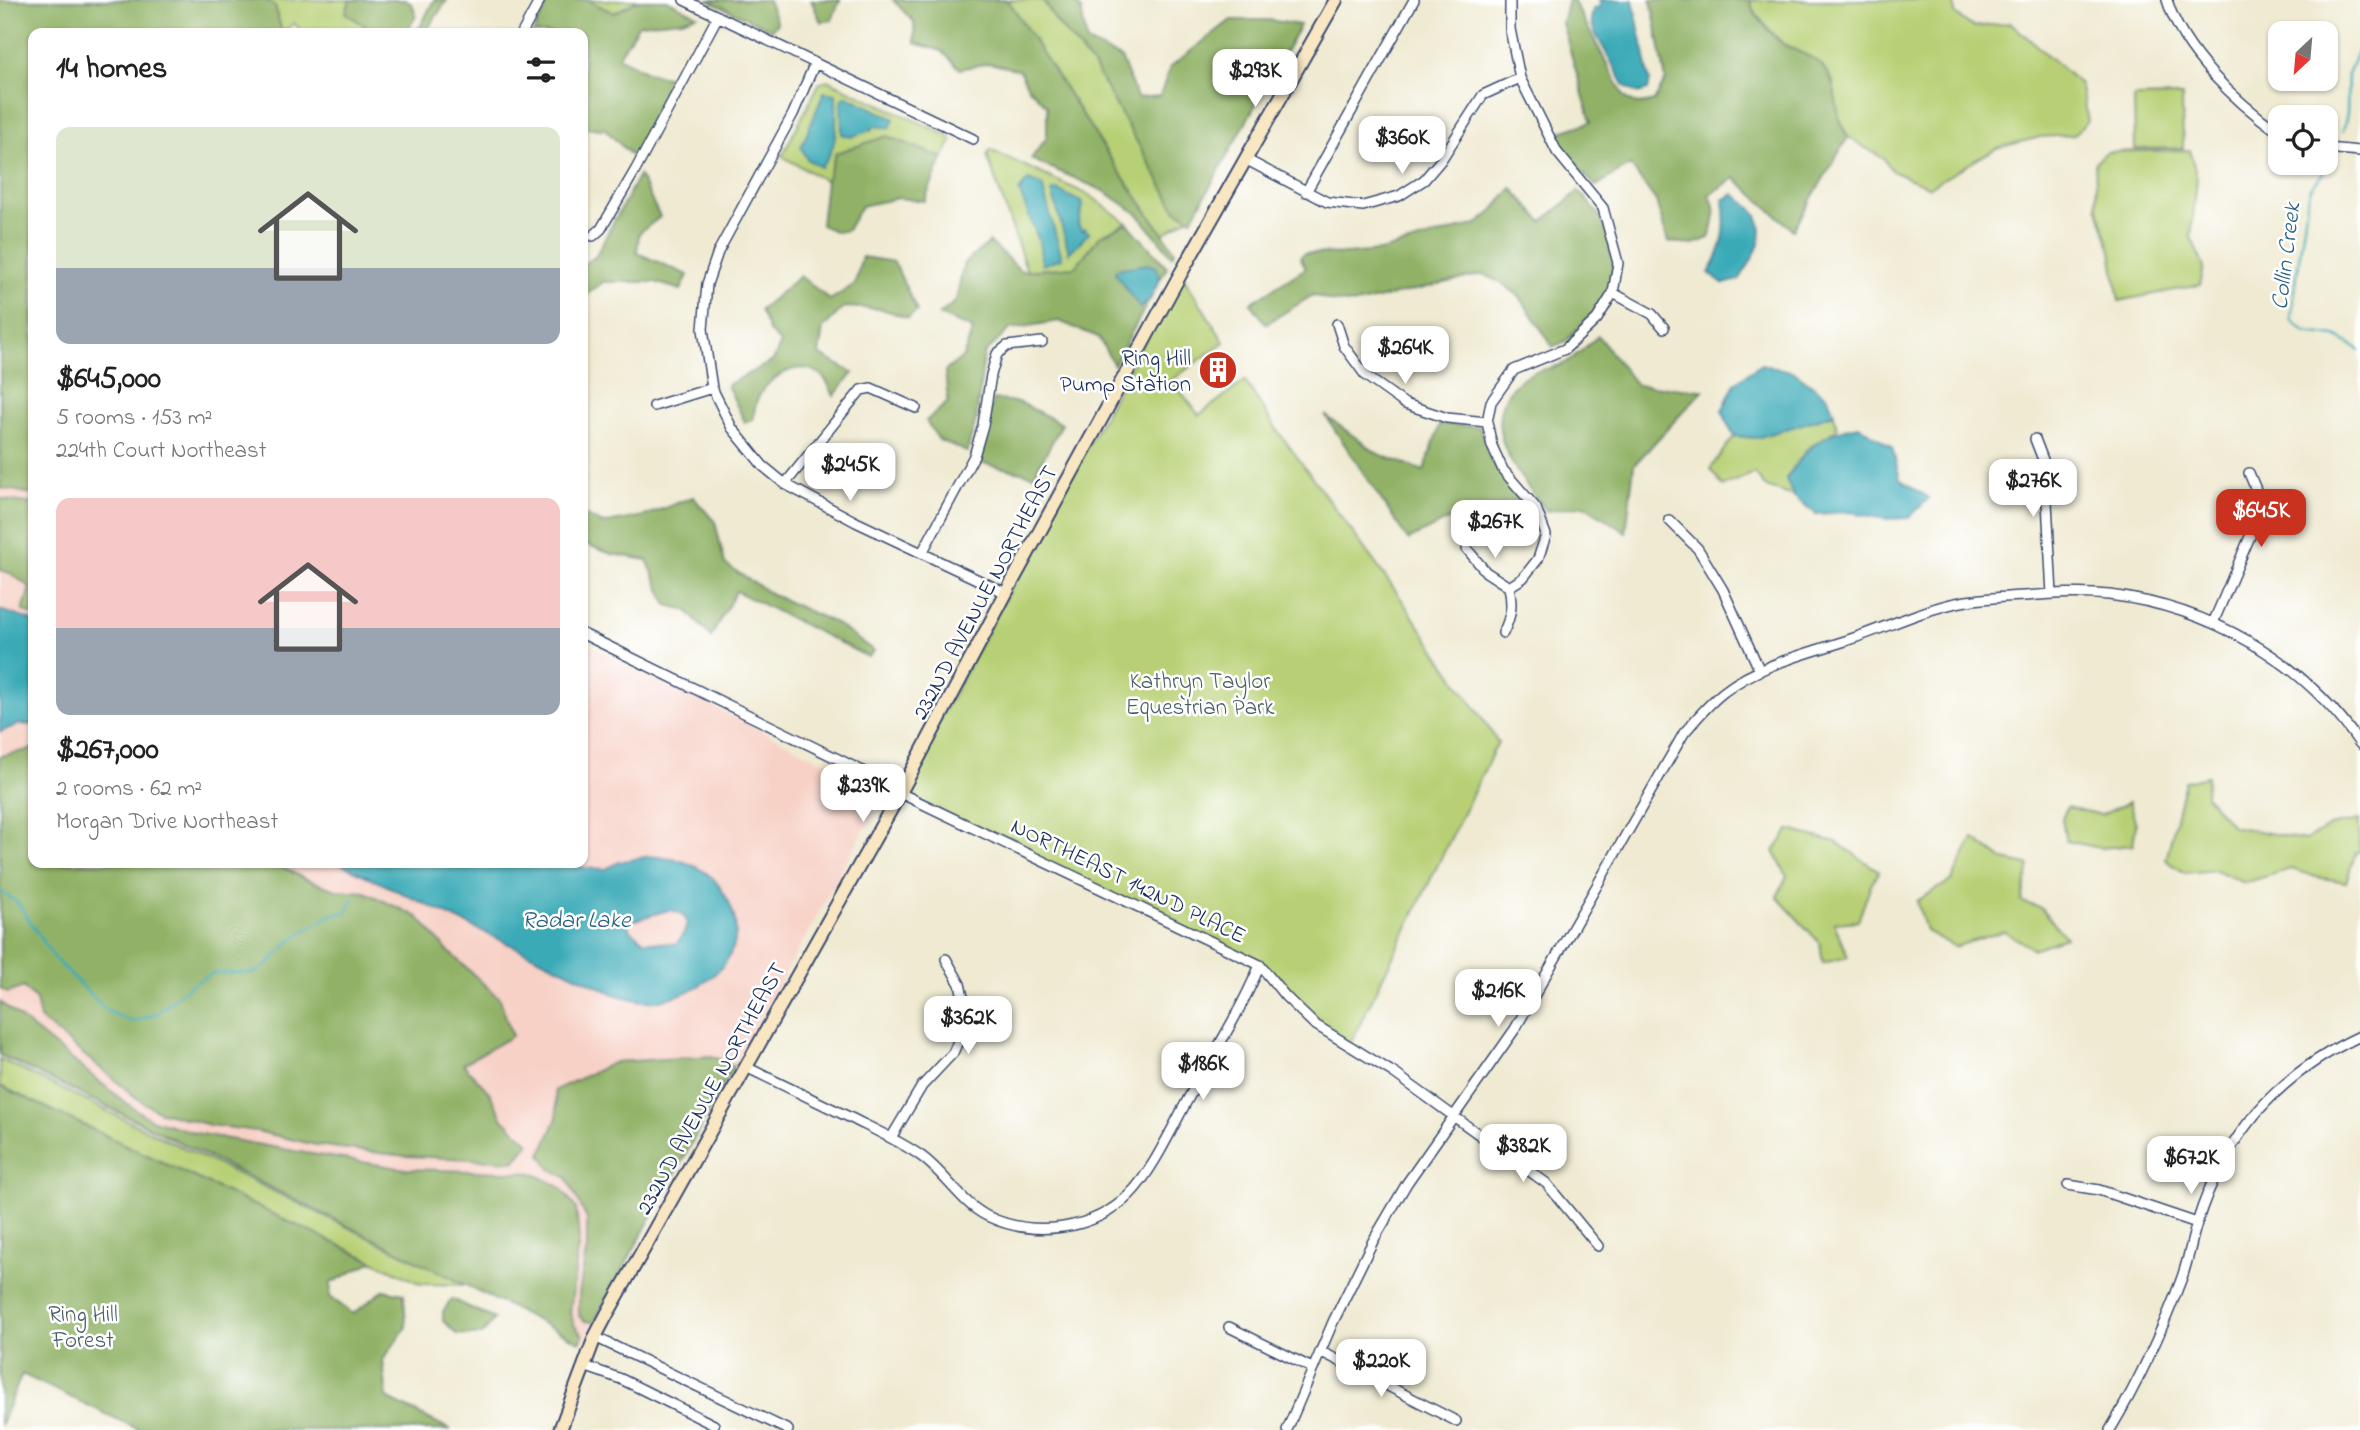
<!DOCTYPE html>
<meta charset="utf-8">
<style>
:root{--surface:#fff;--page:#f2f2f2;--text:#222;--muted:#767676;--accent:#c8321e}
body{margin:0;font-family:"Indie Flower",sans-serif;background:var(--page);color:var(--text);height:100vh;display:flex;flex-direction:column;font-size:26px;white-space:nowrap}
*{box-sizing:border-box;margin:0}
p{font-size:23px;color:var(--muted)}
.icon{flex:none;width:38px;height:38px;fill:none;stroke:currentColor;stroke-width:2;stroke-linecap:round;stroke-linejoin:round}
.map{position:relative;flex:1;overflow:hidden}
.panel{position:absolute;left:28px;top:28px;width:560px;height:840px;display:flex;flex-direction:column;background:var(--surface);border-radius:14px;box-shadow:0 2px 5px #0004}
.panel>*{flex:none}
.needle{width:46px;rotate:206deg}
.fabs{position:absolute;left:2268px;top:21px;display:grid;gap:14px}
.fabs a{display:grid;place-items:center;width:70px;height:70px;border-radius:14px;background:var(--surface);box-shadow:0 2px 5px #0004;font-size:35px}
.price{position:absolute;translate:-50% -60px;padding:0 16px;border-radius:14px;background:#fff;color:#222;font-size:23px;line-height:46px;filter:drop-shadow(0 2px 4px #0008)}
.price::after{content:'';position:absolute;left:50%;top:42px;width:21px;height:16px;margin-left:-10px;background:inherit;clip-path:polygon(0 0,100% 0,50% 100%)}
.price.selected{background:var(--accent);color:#fff}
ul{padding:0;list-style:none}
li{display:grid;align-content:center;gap:14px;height:371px;padding:0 28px}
li span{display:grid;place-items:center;height:217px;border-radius:14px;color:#555}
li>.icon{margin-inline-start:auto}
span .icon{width:126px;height:126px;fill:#fffc;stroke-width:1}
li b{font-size:30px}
h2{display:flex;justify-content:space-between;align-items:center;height:84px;padding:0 28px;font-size:30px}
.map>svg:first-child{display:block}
</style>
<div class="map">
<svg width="2360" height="1430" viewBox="0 0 2360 1430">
<rect width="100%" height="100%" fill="#fff"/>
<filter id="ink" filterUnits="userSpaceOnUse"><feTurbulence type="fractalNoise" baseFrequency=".0143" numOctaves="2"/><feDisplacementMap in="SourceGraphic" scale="14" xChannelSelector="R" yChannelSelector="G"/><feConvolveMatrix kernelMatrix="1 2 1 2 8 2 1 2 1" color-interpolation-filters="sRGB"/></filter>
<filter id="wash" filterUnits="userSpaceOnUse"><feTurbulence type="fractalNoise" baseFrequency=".00686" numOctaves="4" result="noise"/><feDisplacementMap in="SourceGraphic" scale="28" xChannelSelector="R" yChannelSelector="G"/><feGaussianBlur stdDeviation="1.57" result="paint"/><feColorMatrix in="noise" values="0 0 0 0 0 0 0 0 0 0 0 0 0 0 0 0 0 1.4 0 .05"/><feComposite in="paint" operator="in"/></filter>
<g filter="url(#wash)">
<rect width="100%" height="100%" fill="#efead1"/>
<path fill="#f7d1c6" d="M0,353L33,369V863H583V642L885,792L583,1343L143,1124L0,1056Z"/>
<path fill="#b7d075" stroke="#69806a" stroke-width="2" d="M265,0H350L346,13L376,33H303L294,23L282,33L275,7Z
M587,0H639L614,13Z
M1008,0H1043L1058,24L1093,65L1176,210L1189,217L1163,234L1114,164Z
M1750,0H1954L1955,14L1973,27L2011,23L2080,84L2088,121L2074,135L2040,137L1997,148L1929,187L1892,171L1884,159L1848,137L1837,113L1833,81L1816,61L1782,43L1761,20L1752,7Z
M827,80L947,135L952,141L943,158L887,137L836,153L826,181L782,156L819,84Z
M2182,96L2183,148L2135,149L2134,97Z
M990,150L1091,196L1127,223L1100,236L1075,267L1027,271L987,155Z
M2190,150L2197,179L2191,237L2204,267L2200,285L2119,301L2111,251L2097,206L2095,162L2107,152Z
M1181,273L1224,342L1172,380L1199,415L1245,381L1275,427L1395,590L1498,742L1349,1046L1314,1024L1260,965L900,793Z
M1834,414L1837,429L1807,449L1786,478L1793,496L1766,487L1754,473L1723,486L1710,469L1734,436L1757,438Z
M2207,776L2206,796L2232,826L2305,840L2330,826L2359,820L2360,852H2356L2346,882L2316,877L2291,869L2244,883L2216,870L2185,873L2166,860L2185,781Z
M2129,802L2136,824L2133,845L2100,848L2066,841L2062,819L2067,807L2102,815Z
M1789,830L1836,842L1879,871L1870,887L1858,921L1834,923L1848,957L1823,963L1820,943L1777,897L1787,876L1774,851Z
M1973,838L2003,860L2029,865L2022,902L2041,908L2066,938L2033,949L2004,931L1955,947L1926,931L1917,901L1952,880Z
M0,1059L467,1285L421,1284L0,1086Z"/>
<path fill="#91b266" stroke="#567062" stroke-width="2" d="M0,0H265L275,6L282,33H33V494L0,488Z
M350,0H405L412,4L416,16L406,33H376L346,13Z
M434,0H447L425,33H417Z
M549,0H587L614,13L639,0H667L697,15L682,20L639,24L618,57L649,73L674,79L635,159L605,129L583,128V33H533Z
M707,0H768L777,23L772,30Z
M811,0H840L832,20L821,22Z
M893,0H1008L1114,164L1175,251L1172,256L1138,214L1104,191L1031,159L1047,137V106L1028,87L1019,70L989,63L960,69L942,51L915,43L914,22Z
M1043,0H1074L1081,10L1087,42L1121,58L1137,98L1160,96L1170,67L1231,20H1268L1300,25L1192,219L1176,210L1093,65L1058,24Z
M1568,0H1573L1624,96C1634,106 1641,105 1654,101L1666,80L1651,0H1750C1753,15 1771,35 1783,44C1794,51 1808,54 1818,62C1843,85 1830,110 1848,137L1793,230L1735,178L1709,195C1718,208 1715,223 1709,238L1694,244L1668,242L1656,201L1630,165L1596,186C1579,170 1566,155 1554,134L1591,122L1562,23Z
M887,136L943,158L924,201L898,198L861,206L847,230L837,232L821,225L826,181L836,153Z
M639,175L660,217L639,233L637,253L688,275L681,290L655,282H603L583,297V264L595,257Z
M1512,188L1542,222L1579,191L1604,221L1614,264L1607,292L1597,309L1566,341L1553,347L1520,297L1503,284L1483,274L1356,304L1330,301L1313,295L1266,324L1251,303L1306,268L1300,257L1305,253L1347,254L1380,251L1477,224L1490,214Z
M1127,223L1167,267L1114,365L1098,337L1059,321L1010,329L984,354L976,419L967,452L939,440L926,421L948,402L945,371L963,357L973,329L939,315L956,301L964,263L990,242L1021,271L1075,267L1100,236Z
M862,257L894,262L917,311L908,318L882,309L844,307L823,328L819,354L853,373L834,396C831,390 828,382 823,377C803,357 768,376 758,398C755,404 754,413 753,419L745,422L727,385L773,361L781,343L770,333L760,310L800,276L830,300L855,284Z
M1598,336L1636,385L1703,390L1634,465L1626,532L1584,505L1547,511C1519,477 1472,421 1520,380C1532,369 1551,370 1565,363C1577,356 1588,345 1598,336Z
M993,399L1021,403L1062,424L1034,475L978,462Z
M1325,415L1378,454L1424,471L1440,424L1480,427L1490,458L1520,499L1467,540L1452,518L1408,540Z
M693,497L715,522L725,564L773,595L835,623L874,651L868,657L736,591L711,637L687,610L667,605L647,560L611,554L583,543V514L603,524L644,516Z
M0,499L33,504V615L23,611L30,587L10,573L0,570Z
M33,749V863H275L303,878L336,890L365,892L418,917L446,949L500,999L512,1036L463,1064L489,1092L503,1119L529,1143L514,1161L405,1156L316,1145L256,1131L210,1125L158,1111L138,1099L40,1019L36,1000L23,987L8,993L0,988V756Z
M0,1002L126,1103L150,1119L196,1133L305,1153L406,1169L533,1173L560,1187L576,1208L579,1238L570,1313L575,1326L583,1336L580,1342L143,1124L0,1055Z
M712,1056L734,1066L594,1322L585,1321L579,1316V1294L587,1246V1219L567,1178L551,1169L541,1155L557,1118L555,1090L615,1062Z
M0,1086L373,1261L331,1283L330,1297L353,1314L384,1290L404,1294L406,1327L383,1360L387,1398L451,1430H140L22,1374L0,1426Z
M452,1299L494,1319L482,1335L457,1334L443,1321V1312Z"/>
<path fill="#3aaab7" stroke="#2a6c8a" stroke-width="2" fill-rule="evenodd" d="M1599,0H1633L1650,81L1648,90L1637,93L1625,86L1594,31L1591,20L1593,9L1601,6Z
M824,92L836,94C836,120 840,146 821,167L808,160L801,148Z
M847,96L894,119L890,128L874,126L871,130L851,137L842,134L841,100Z
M1028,180L1042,185L1062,258L1042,265L1039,241L1019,191Z
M1057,190L1081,202L1083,206L1078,225L1083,231L1085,229L1089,233L1069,253L1052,191Z
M1734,194C1741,200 1750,206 1755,213C1771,235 1751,261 1739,280L1724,284L1709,273C1724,247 1727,230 1723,200Z
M1147,264L1156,267L1160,277L1150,300L1140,308L1116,274V269Z
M1761,364L1794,372L1828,397L1834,414L1757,438L1734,436L1722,411L1735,383Z
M1859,426L1892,447L1900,479L1929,498L1909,518L1886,519L1849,512L1816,514L1793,496L1786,479C1808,448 1820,432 1859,426Z
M0,610L33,621V725L19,724L0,732Z
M650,856C662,858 677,858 687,863C710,872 719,882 729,903C755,956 702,995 654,1001C642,1003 628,997 616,995L339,863H573L584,868L606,869L619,862ZM668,910C693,913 689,929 676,944L644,941L629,929V922Z"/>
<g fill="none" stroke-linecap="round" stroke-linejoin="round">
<path stroke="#3aaab7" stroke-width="2.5" d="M2343,131L2347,113L2348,74L2360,46
M2327,168L2311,188L2307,203L2291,319L2305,332L2336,336L2360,350
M0,891L18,903L54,958L107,1011L133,1022L158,1013L189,986L213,973H254L266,966L294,937L331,915L347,912L353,898"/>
</g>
</g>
<g filter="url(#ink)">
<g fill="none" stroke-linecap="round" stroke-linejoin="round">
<g stroke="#3b4b6f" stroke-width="12">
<path id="street" d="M684,0L973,139
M2167,0C2183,53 2236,102 2280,133
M522,33L540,0
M815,63L793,114L718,252L707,284L703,329L712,388L732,428L763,466L785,484L856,522L1006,593
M2326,148L2360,151
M1245,159L1327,202L1363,206L1399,196L1424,180L1441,160L1483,95L1520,78
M1306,192L1414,0
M593,236L601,229L636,169L718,16
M1613,293L1652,314L1664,328
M1337,324L1344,346L1366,376L1405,404L1447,418L1487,422
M654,406L712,388
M2035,439L2045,465L2052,594
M785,484L861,390L871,388L916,408
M1669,520L1698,549L1723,590L1760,671
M1467,549L1486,572L1509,587C1513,605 1511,617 1503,633
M922,553L974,456L983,425L991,375L997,354L1007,346L1042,342
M1509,587L1523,578L1538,559L1546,535L1536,508L1503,470L1492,446L1487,422L1491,402L1514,370L1565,349L1597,319L1613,293L1618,263L1603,208L1557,152L1520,78L1510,29V0
M2213,623L2260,513L2257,492L2249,473
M583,634L887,783L900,793L1260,965L1285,996L1314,1024L1394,1073L1546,1183L1598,1246
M746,1067C781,1084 816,1101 851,1118C875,1130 900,1141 921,1156C945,1173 961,1203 987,1216C1033,1238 1094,1231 1130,1194C1154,1170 1175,1121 1193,1090C1217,1049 1242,1008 1260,965
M891,1138L922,1086L953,1053L962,1032L965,1005L960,984L946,959
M2068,1185L2099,1190L2197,1223
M1229,1327L1312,1368
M595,1337L788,1430
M1320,1351L1456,1421
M584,1366L621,1379L714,1425
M1287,1430L1333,1322L1373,1241L1407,1183L1515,1029L1684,733C1697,718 1709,703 1725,691C1760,664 1810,653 1851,639C1887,627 1924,609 1961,602C1982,598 2003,597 2024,596C2053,594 2081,592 2109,595C2209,607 2303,660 2360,744
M2110,1430C2138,1383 2162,1331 2181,1280C2188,1262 2191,1242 2197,1223C2224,1136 2277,1075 2360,1036"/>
</g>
<g stroke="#3b4b6f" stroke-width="16">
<path id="secondary" d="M560,1430L595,1337L606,1316L900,793L1006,593L1181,273L1336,0"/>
</g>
<use href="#street" stroke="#fff" stroke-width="9"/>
<use href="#secondary" stroke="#f9e7c3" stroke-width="12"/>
</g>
</g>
<defs>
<g id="building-disc" transform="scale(2.0125)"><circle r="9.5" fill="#c8321e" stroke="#fff"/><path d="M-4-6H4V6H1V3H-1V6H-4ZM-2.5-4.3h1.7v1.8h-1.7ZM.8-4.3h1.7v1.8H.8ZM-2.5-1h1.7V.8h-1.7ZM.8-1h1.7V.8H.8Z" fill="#fff"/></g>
</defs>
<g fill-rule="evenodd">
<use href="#building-disc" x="1218" y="370"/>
</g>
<g text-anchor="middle" stroke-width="5" stroke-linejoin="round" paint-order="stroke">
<g font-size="23" fill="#1b2f5e" stroke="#fff" text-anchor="end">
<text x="1191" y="365">Ring Hill<tspan x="1191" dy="26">Pump Station</tspan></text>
</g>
<g font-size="23" fill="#1b2f5e" stroke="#fff">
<text transform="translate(984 592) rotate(-62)" y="8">232ND AVENUE NORTHEAST</text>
<text transform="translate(1129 880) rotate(26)" y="8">NORTHEAST 142ND PLACE</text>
<text transform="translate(710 1088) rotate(-61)" y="8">232ND AVENUE NORTHEAST</text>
</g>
<g font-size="23" fill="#4a5f65" stroke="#fff">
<text x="1200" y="688">Kathryn Taylor<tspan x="1200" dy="26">Equestrian Park</tspan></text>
<text x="83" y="1321">Ring Hill<tspan x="83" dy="26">Forest</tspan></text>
</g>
<g font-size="24" font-style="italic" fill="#276082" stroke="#fff">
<text transform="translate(2285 256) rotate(-83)" y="8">Collin Creek</text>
<text x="576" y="927">Radar Lake</text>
</g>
</g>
</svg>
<div class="fabs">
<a><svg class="needle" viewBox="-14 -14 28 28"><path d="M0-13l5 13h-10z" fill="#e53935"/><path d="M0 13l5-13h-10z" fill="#767676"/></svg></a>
<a><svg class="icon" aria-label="locate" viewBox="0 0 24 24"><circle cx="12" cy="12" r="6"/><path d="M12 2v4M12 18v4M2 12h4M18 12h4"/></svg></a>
</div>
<b class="price" style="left:1255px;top:109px">$293K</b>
<b class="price" style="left:1402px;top:176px">$360K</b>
<b class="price" style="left:1405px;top:386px">$264K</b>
<b class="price" style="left:850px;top:503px">$245K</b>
<b class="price" style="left:2033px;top:519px">$276K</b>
<b class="price selected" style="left:2261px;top:549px">$645K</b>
<b class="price" style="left:1495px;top:560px">$267K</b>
<b class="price" style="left:863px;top:824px">$239K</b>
<b class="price" style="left:1498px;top:1029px">$216K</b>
<b class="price" style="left:968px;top:1056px">$362K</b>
<b class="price" style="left:1203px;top:1102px">$186K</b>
<b class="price" style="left:1523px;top:1184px">$382K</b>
<b class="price" style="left:2191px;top:1196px">$672K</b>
<b class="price" style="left:1381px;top:1399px">$220K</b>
<section class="panel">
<h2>14 homes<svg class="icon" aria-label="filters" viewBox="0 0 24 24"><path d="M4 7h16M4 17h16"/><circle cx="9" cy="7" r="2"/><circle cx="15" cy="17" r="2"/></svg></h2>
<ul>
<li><span style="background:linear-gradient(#dfe7d0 65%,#9aa5b1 0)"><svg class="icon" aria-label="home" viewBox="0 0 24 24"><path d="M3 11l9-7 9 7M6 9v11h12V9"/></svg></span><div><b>$645,000</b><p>5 rooms · 153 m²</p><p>224th Court Northeast</p></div></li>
<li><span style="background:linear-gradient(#f6c9c9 60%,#9aa5b1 0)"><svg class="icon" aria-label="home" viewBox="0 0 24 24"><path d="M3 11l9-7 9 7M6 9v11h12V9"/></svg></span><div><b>$267,000</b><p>2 rooms · 62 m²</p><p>Morgan Drive Northeast</p></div></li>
</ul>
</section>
</div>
